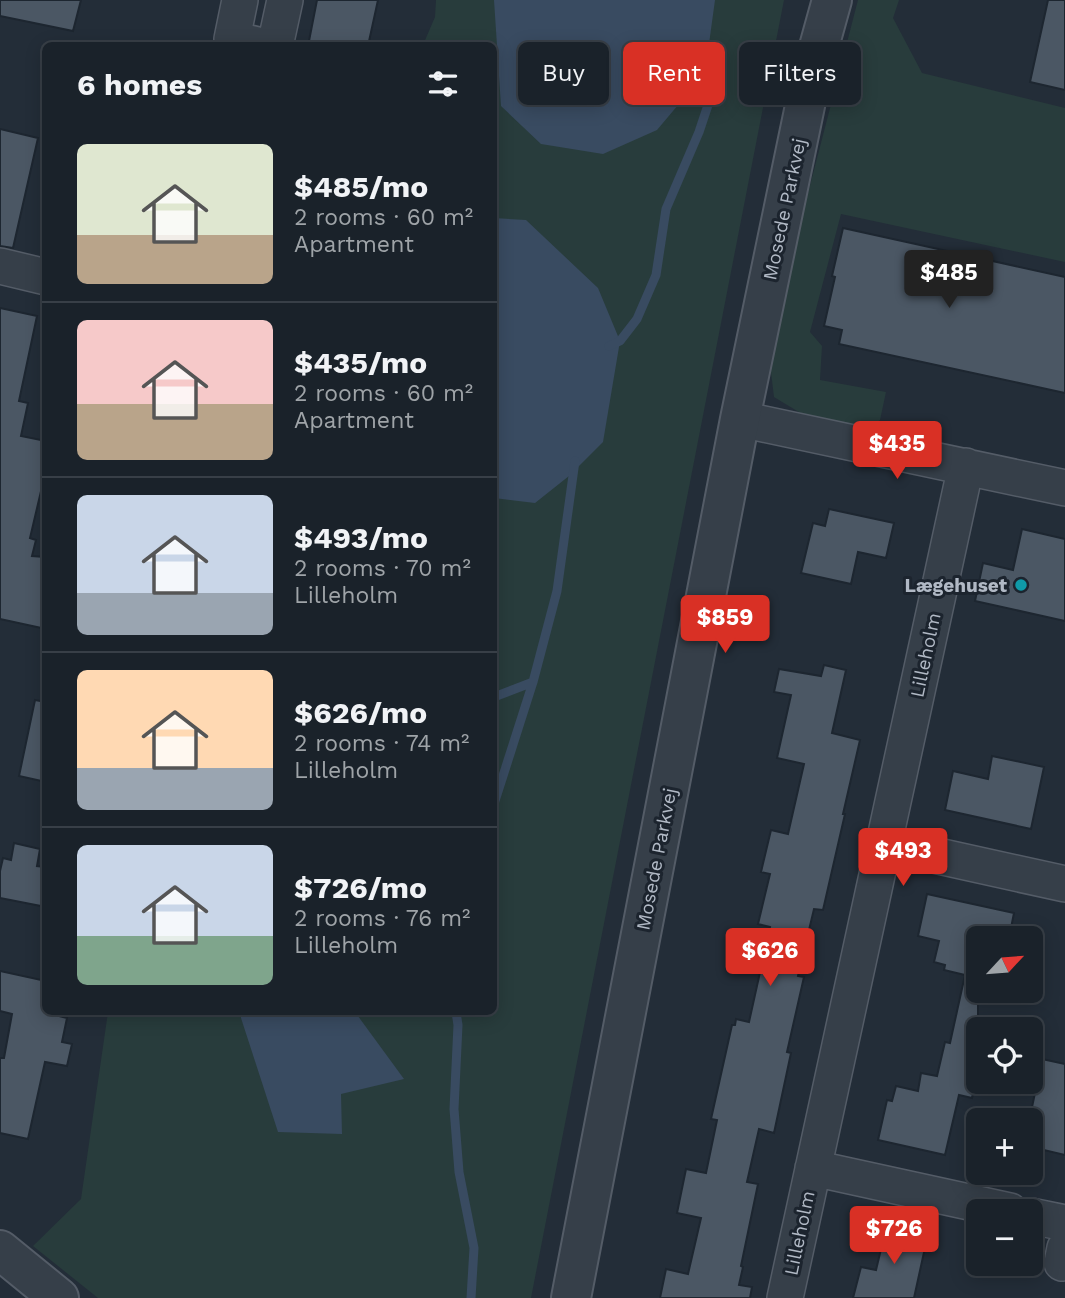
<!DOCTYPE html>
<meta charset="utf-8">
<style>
:root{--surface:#1a222a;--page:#232a32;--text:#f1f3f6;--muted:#9fa4a8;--line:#383f47;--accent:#d93025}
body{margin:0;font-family:"Work Sans",sans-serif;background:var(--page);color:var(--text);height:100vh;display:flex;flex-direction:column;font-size:26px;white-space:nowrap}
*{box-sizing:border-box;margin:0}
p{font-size:23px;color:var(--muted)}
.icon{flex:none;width:38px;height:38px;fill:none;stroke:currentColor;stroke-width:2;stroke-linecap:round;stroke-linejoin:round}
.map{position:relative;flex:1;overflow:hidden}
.panel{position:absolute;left:42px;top:42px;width:455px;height:973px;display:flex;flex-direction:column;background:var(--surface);border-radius:10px;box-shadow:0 4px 18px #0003,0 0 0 2px var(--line)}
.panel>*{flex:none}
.banner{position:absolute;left:518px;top:42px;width:441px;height:63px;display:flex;gap:14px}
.needle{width:46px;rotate:64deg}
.controls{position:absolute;left:966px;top:926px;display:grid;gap:14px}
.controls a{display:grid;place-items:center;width:77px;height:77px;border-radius:10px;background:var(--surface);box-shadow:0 4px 18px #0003,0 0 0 2px var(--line);font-size:35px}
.price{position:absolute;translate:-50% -60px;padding:0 16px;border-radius:7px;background:var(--accent);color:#fff;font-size:23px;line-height:46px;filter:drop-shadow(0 2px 4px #0008)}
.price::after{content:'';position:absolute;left:50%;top:42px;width:21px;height:16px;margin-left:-10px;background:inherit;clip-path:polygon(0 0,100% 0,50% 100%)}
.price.current{background:#222;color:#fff}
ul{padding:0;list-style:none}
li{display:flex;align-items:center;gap:21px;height:175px;padding:0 35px}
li+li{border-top:2px solid var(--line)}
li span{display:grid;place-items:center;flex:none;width:196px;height:140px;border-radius:10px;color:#555}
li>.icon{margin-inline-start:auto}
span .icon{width:84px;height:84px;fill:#fffc;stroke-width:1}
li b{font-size:30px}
h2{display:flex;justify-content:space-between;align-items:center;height:84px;padding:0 35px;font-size:30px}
.tag{padding:0 24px;border-radius:10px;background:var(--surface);box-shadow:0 4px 18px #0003,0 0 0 2px var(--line);font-size:24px;line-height:63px}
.tag.current{background:var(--accent);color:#fff}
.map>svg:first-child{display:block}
</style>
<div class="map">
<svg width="1065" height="1298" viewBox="0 0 1065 1298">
<rect width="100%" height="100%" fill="#232d38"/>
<path fill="#283c3c" d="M436,0H784L531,1298H98L33,1246L81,1199L108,1012H494V46L423,45L435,17Z
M858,0H899L893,18L922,73L1065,108V262L841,214L810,332L822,346L820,380L886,392L880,420L867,431L817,423L774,397L768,348Z"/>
<path fill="#394b61" d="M494,0H715L705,73L657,130L603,154L541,144L501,106Z
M494,218L526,220L598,288L620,341L603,442L569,476L535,503L494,498Z
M241,1012H355L404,1079L341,1094L342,1134L278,1132L241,1018Z"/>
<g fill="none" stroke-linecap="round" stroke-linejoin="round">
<path stroke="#394b61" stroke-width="9" d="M609,346L620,341L637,319L656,275L666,209L699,132L711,96L702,63
M494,697L533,682
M494,804L533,682L557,591L575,461
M456,1012L458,1025L454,1109L459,1172L474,1248L471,1298"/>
</g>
<path fill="#4b5764" stroke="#1d2630" stroke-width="2" d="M0,0H81L73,31L0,16Z
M317,0H378L368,46H308Z
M1048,0H1065V90L1030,82Z
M0,129L38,138L13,248L0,246Z
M843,228L1065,277V393L839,344L842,330L824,326L835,277L832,276Z
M0,308L37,316L19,401L28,403L21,436L46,441V470L30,538L36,540L32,556L46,557V629L0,619Z
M829,509L894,523L886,558L858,552L851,584L801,573L813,523L825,526Z
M1022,529L1065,539V621L975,601L983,563L1013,570Z
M824,665L846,670L832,733L860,740L843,814H845L823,910L814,909L798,976L804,977L787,1052L791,1053L774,1133L759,1129L747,1182L758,1184L741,1266L743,1267L739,1285L752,1287L750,1298H660L666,1269L688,1274L701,1218L677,1213L686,1169L706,1173L717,1120L711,1119L732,1025H735L736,1019L749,1022L770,927L758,924L770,874L761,872L771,830L788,834L804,764L777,758L791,695L774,692L779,669L821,676Z
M35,700L46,702V782L19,776Z
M992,756L1044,767L1031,829L945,810L953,771L988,779Z
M14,843L40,849L37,866L46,867V907L0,898V871L3,858L11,860Z
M927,894L1014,913L1009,938H978V1072L972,1098L959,1095L945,1155L878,1140L887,1100L892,1101L896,1086L918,1091L921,1073L937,1076L945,1042L950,1043L965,975L944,970L945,965L934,962L939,941L918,936Z
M0,971L46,981V1012H51V1014L67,1018L62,1042L72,1044L67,1066L45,1062L28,1139L0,1133V1058H4L12,1014L0,1011Z
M1042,1059L1065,1064V1155L1031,1147V1112Z
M887,1224L928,1234L914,1298H853L861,1267L876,1270Z"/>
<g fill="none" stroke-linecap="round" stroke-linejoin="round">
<g stroke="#545c67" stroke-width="38">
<path id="minor" d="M240,0L232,39L262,46
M275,46L285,0
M0,266L46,277
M740,419L1065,488
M884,844L1065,884
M813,1168L1010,1211
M1031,1216L1065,1223
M1062,1263L1065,1248
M785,1298L966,466"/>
</g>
<g stroke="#545c67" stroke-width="42">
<path id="tertiary" d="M0,1250L59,1298
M571,1298L740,419L812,72L832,0"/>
</g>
<use href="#minor" stroke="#363f49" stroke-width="35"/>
<use href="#tertiary" stroke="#363f49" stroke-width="38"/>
</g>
<circle fill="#0f9aa8" stroke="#1c242e" stroke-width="2.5" cx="1021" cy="585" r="7"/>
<g text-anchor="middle" stroke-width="6" stroke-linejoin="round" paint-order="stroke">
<g font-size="19" fill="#b1b9c5" stroke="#1c242e">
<text transform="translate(784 209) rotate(-78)" y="7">Mosede Parkvej</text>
<text transform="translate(925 655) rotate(-78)" y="7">Lilleholm</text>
<text transform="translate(656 859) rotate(-79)" y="7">Mosede Parkvej</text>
<text transform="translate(799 1233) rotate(-78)" y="7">Lilleholm</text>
</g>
<g font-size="19" font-weight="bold" fill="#b1b9c5" stroke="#1c242e" text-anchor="end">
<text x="1007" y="592">Lægehuset</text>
</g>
</g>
</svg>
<div class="controls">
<a><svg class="needle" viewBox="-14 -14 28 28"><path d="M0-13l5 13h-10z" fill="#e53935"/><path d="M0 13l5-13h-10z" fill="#9fa4a8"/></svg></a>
<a><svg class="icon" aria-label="locate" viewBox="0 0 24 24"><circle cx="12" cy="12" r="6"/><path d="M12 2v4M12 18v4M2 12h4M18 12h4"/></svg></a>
<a>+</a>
<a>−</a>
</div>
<b class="price current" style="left:949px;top:310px">$485</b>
<b class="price" style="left:897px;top:481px">$435</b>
<b class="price" style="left:725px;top:655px">$859</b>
<b class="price" style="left:903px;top:888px">$493</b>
<b class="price" style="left:770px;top:988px">$626</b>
<b class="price" style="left:894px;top:1266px">$726</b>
<div class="banner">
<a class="tag">Buy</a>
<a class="tag current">Rent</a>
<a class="tag">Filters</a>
</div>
<section class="panel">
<h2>6 homes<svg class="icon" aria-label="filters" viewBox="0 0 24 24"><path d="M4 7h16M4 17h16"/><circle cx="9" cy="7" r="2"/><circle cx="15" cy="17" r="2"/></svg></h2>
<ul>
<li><span style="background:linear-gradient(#dfe7d0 65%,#b9a48a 0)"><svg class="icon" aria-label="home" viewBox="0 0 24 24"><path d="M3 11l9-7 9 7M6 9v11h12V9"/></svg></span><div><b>$485/mo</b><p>2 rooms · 60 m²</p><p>Apartment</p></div></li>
<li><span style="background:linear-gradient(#f6c9c9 60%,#b9a48a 0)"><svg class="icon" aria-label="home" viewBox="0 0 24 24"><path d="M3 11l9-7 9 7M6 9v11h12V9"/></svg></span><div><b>$435/mo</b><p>2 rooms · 60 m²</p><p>Apartment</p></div></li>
<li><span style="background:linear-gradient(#c9d6e8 70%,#9aa5b1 0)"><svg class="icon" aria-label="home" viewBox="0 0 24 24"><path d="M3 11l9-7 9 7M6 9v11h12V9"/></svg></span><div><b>$493/mo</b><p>2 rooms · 70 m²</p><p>Lilleholm</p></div></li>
<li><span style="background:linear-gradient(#ffd9b3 70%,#9aa5b1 0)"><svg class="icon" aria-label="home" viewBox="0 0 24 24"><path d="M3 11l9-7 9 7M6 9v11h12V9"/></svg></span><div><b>$626/mo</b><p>2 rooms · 74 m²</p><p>Lilleholm</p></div></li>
<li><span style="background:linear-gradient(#c9d6e8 65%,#7fa58c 0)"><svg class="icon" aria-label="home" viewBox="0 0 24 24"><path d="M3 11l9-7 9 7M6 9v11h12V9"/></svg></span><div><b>$726/mo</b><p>2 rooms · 76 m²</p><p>Lilleholm</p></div></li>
</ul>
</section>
</div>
